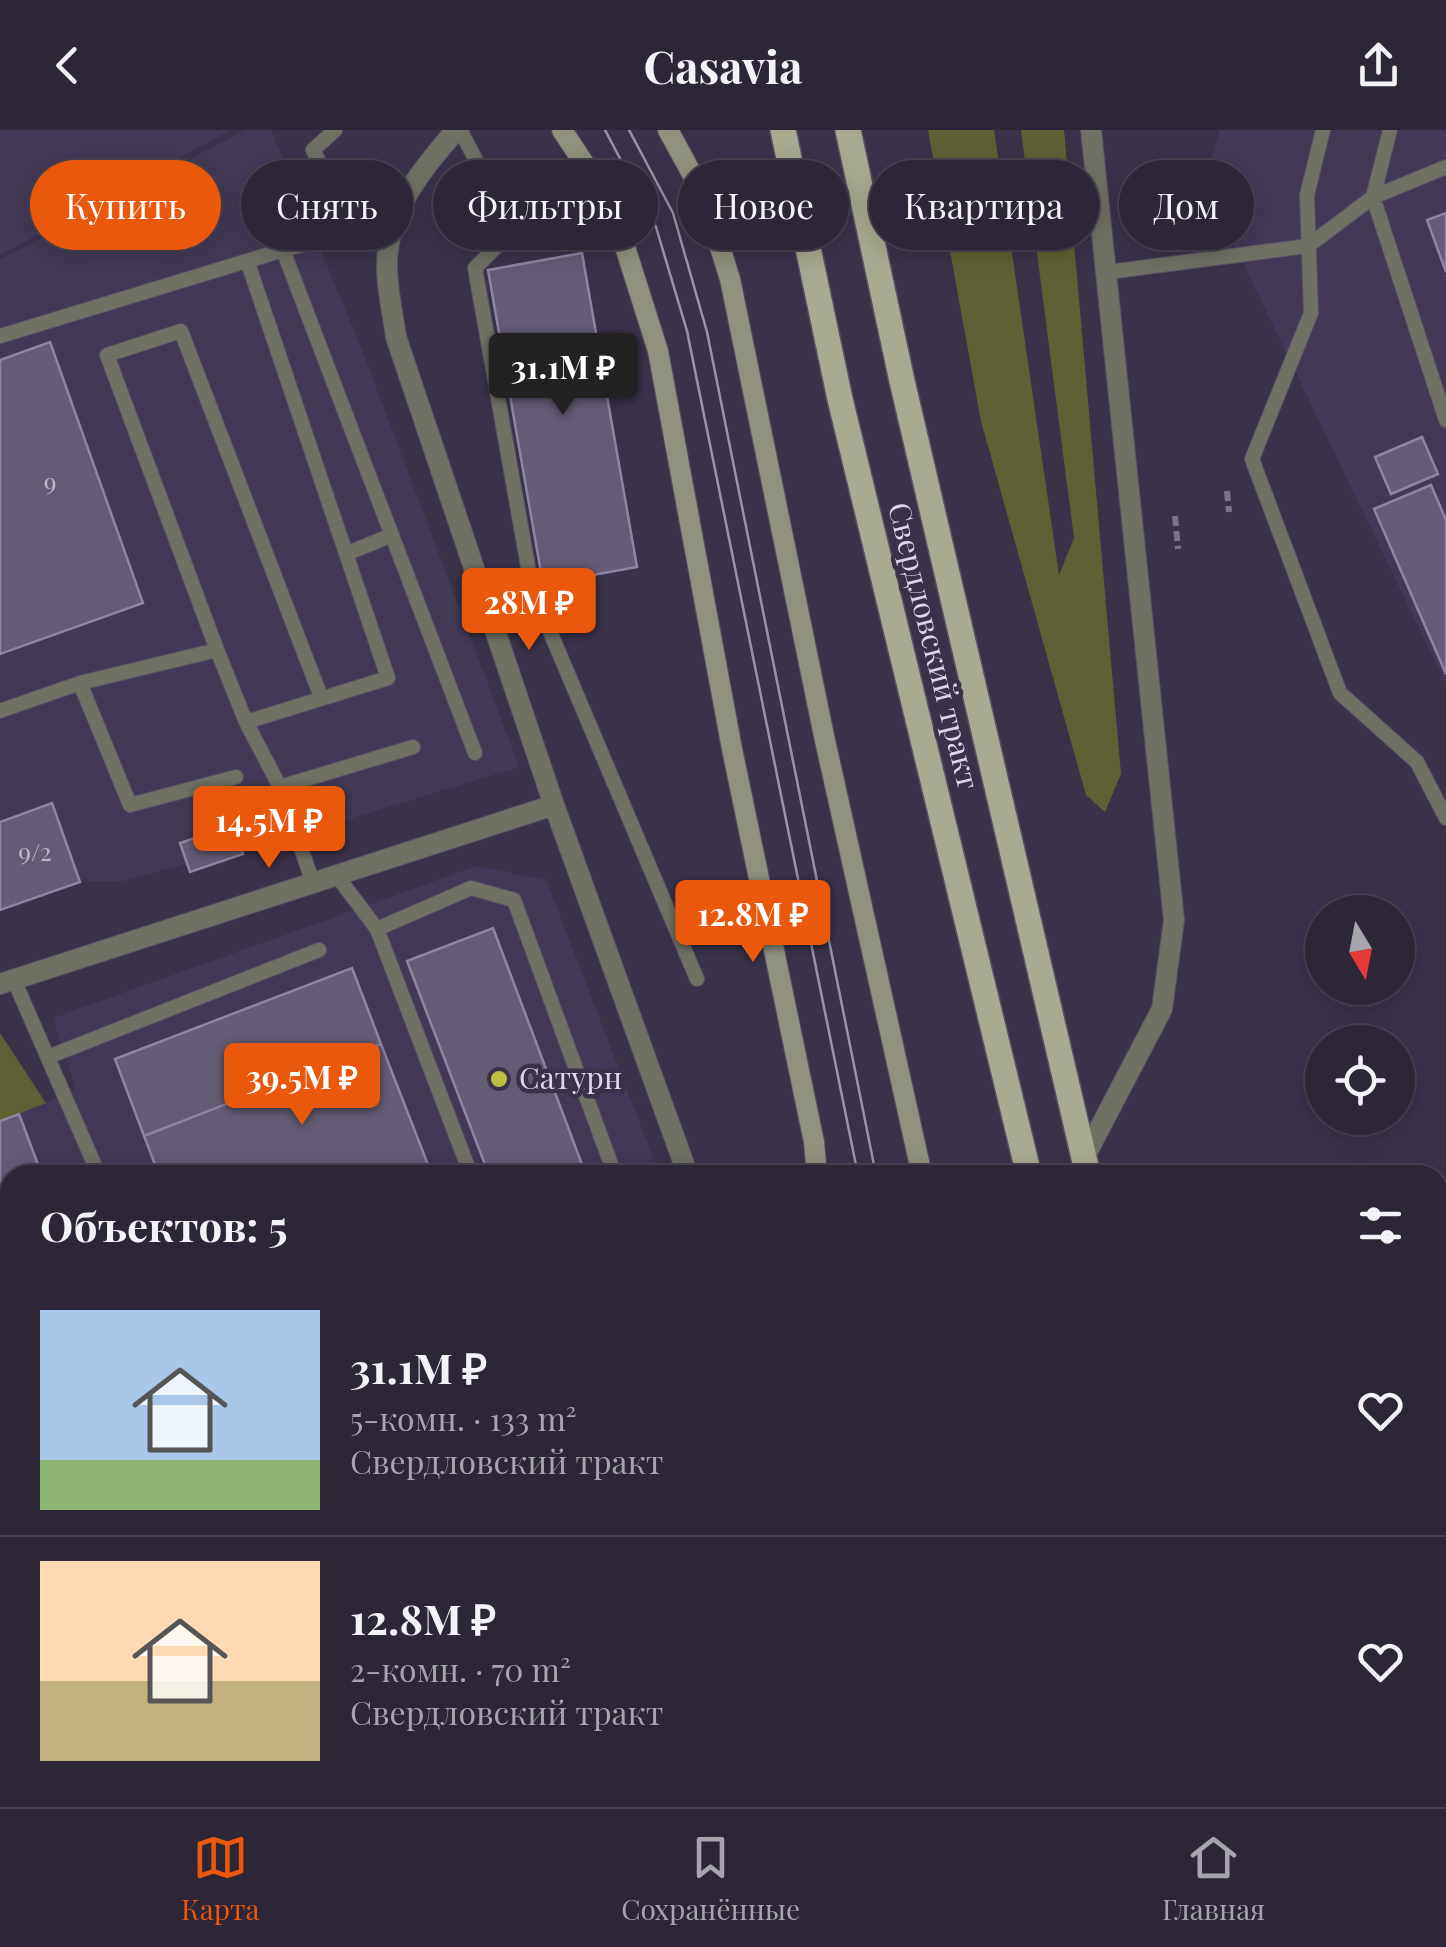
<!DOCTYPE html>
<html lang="ru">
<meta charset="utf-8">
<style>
:root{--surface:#2c2637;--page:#383242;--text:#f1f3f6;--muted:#a6a5ad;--line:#484352;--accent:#ea580c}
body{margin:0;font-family:"Playfair Display",serif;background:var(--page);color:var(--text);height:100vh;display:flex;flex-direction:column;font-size:38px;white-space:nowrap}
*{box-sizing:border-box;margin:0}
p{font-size:32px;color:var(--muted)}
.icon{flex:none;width:55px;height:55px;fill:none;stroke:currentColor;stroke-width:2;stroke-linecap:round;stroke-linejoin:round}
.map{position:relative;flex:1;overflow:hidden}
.side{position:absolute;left:0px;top:1035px;width:1448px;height:642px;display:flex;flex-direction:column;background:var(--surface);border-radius:30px 30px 0 0;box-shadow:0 5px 25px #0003,0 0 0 2px var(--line)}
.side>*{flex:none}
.top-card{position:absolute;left:30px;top:30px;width:1388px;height:90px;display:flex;gap:20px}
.needle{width:65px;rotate:170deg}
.tools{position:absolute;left:1305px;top:765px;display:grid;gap:20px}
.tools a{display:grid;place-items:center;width:110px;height:110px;border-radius:50%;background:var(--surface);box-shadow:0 5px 25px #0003,0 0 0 2px var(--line);font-size:50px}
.price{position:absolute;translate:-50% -85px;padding:0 22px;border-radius:10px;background:var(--accent);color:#fff;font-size:32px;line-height:65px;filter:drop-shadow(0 2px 5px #0008)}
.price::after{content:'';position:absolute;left:50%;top:60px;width:30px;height:22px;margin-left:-15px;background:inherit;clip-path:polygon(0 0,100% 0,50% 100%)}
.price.on{background:#222;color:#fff}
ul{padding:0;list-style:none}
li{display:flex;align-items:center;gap:30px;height:250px;padding:0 40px}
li+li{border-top:2px solid var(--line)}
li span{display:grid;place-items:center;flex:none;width:280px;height:200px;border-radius:0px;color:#555}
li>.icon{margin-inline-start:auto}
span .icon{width:120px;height:120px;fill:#fffc;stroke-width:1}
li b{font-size:42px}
h2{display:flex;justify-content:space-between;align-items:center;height:120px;padding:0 40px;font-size:42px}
.pill{padding:0 35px;border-radius:45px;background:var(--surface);box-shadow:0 5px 25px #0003,0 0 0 2px var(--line);font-size:35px;line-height:90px}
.pill.on{background:var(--accent);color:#fff}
header{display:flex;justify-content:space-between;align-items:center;height:130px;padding:0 40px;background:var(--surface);font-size:45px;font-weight:700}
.tab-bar{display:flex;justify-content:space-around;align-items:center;height:140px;border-top:2px solid var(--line);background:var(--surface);font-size:28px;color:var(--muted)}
.tab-bar a{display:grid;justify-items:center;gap:5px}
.tab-bar .on{color:var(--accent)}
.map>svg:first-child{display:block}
</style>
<header><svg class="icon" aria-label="back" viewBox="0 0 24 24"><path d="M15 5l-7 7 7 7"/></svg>Casavia<svg class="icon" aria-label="share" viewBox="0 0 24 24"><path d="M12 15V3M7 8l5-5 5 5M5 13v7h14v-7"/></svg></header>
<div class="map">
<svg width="1446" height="1677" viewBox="0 0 1446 1677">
<rect width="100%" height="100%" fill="#3a3249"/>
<path fill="#433956" d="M0,0H231L0,125Z
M245,0H271L364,225L519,637L323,697L271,709L124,751L80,752L0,780V130Z
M1220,0H1446V554L1204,52Z
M477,736L546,750L660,1045H10V1174L0,1157V993L76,959L53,888Z
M0,1285L10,1305V1668H195L200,1677H0Z
M293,1668H626L629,1677H299Z"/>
<path fill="#51522f" d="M775,1668H847L848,1677H783Z
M895,1668H979L981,1677H896Z"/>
<path fill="#5f6135" d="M928,0H994L1059,445L1074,408L1021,0H1064L1121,644L1105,682L1086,665L981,291Z
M0,903L46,973L0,991Z
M0,1191L10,1201V1266L0,1264Z"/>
<path fill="#645c75" stroke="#8e85a0" stroke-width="2.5" d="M303,76L310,96L291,103L284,82Z
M1446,83V142L1427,90Z
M582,123L637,437L543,454L488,140Z
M50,212L143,473L0,524V230Z
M1422,307L1438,344L1391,364L1375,327Z
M1431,355L1446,390V544L1374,379Z
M52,673L80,752L0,780V692Z
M233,695L243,724L190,742L180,713Z
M493,798L586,1045H489L407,831Z
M352,838L381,914L144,1006L115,929Z
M381,914L432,1045H159L144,1006Z
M19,984L42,1045H10V1127L6,1128L0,1111V991Z
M0,1343L10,1368V1473L0,1477Z
M10,1499V1590L0,1594V1503Z
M10,1598V1668H49L53,1677H0V1603Z
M209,1668H222L226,1677H187Z
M390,1668H421L423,1674L394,1677Z
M631,1668H658L661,1677H635Z"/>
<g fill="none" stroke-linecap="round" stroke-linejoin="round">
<g stroke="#575065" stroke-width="16">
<path id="service" d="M335,0L313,20L355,101
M460,0L513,100L475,138L532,459L697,849
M1323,0L1307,65L1311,183L1252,329L1340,563L1417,632L1446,688
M1446,37L1373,67L1446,290
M283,120L475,623
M1108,142L1308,116L1373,67L1390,0
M0,206L283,120L393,92
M348,423L392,405
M80,553L130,675L236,647
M0,581L80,553L217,520
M246,592L388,548L248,133
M280,657L413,617
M337,746L377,799L471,1045
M313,753L280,657L246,592L217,520L107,225L181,201L321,567
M377,799L471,758L514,770L615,1045
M14,850L99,1045
M48,927L319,820
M119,1668L122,1677
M575,1668L578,1677"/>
</g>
<g stroke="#575065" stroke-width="22">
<path id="minor" d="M456,0C422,40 386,81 387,137C387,160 393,184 396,207L554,675L688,1045
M0,854L554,675
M1084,1028L1162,879L1174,790L1091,0
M708,1668L709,1677
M756,1668L763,1677"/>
</g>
<g stroke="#575065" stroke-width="22">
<path id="secondary" d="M562,0L593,47L626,120L658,221L732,619L814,1012L817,1045
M668,0L704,66L730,149L824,606L922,1045
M875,1668V1677
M1056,1677V1668"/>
</g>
<g stroke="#575065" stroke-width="28">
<path id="primary" d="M783,0L840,269L1029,1045
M848,0L902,251L1088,1045
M1179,1668L1181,1677
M1232,1668L1234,1677"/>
</g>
<path stroke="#7c7589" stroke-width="6" stroke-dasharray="10 5" stroke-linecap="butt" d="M1227,361L1229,382
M1175,386L1178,419
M958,1668L962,1677"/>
<use href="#service" stroke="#707165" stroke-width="14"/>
<use href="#minor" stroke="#707165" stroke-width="20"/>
<use href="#secondary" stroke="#90917e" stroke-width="20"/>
<use href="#primary" stroke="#a8aa91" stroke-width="25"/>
<path stroke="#9a94a6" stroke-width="2.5" d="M605,0L656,97L687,201L858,1045
M629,0L673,83L707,202L876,1045
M990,1668L992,1677
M1007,1668L1009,1677"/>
<path stroke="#7c7589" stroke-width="6" stroke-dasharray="10 5" stroke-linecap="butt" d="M1226,1677L1246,1668"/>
</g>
<circle fill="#bcbf43" stroke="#3a3249" stroke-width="4" cx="499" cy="949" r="10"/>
<g text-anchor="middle" stroke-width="9" stroke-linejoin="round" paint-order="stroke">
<g font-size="25" fill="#beb8ca">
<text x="50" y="361">9</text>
<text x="35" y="731">9/2</text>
</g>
<g font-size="30" fill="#dcd7e6" stroke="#3a3249">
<text transform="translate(933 516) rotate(76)" y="10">Свердловский тракт</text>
</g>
<g font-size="30" fill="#dcd7e6" stroke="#3a3249" text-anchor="start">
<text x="519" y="959">Сатурн</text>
</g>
</g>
</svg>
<div class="tools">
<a><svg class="needle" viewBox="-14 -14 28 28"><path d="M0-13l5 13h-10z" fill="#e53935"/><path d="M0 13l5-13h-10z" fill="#a6a5ad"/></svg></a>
<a><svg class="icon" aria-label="locate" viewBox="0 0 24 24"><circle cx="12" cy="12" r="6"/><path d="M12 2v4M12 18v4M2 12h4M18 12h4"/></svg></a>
</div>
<b class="price on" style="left:563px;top:288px">31.1M ₽</b>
<b class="price" style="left:529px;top:523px">28M ₽</b>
<b class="price" style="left:269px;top:741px">14.5M ₽</b>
<b class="price" style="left:753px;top:835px">12.8M ₽</b>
<b class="price" style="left:302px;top:998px">39.5M ₽</b>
<div class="top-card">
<a class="pill on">Купить</a>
<a class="pill">Снять</a>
<a class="pill">Фильтры</a>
<a class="pill">Новое</a>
<a class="pill">Квартира</a>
<a class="pill">Дом</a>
</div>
<section class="side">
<h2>Объектов: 5<svg class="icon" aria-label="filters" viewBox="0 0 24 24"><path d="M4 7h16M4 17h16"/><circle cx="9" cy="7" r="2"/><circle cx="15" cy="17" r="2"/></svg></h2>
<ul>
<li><span style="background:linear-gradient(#a9c7e8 75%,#8fb573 0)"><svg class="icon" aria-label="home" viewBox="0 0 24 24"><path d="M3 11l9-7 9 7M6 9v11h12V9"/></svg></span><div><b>31.1M ₽</b><p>5-комн. · 133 m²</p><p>Свердловский тракт</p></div><svg class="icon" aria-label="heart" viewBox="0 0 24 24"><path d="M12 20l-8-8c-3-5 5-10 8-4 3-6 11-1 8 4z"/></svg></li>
<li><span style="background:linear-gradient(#ffd9b3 60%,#c2b280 0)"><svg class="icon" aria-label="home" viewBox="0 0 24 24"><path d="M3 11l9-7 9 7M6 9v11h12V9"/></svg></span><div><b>12.8M ₽</b><p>2-комн. · 70 m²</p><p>Свердловский тракт</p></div><svg class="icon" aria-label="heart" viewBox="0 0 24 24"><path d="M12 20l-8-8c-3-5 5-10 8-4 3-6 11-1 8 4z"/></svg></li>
</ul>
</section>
</div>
<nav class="tab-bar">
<a class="on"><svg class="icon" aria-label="map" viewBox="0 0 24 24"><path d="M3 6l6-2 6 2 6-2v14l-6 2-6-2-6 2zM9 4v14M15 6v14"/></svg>Карта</a>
<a><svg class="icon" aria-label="saved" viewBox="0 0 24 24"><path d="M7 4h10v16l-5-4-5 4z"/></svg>Сохранённые</a>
<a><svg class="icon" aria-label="home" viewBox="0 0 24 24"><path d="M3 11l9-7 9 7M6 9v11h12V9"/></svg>Главная</a>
</nav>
